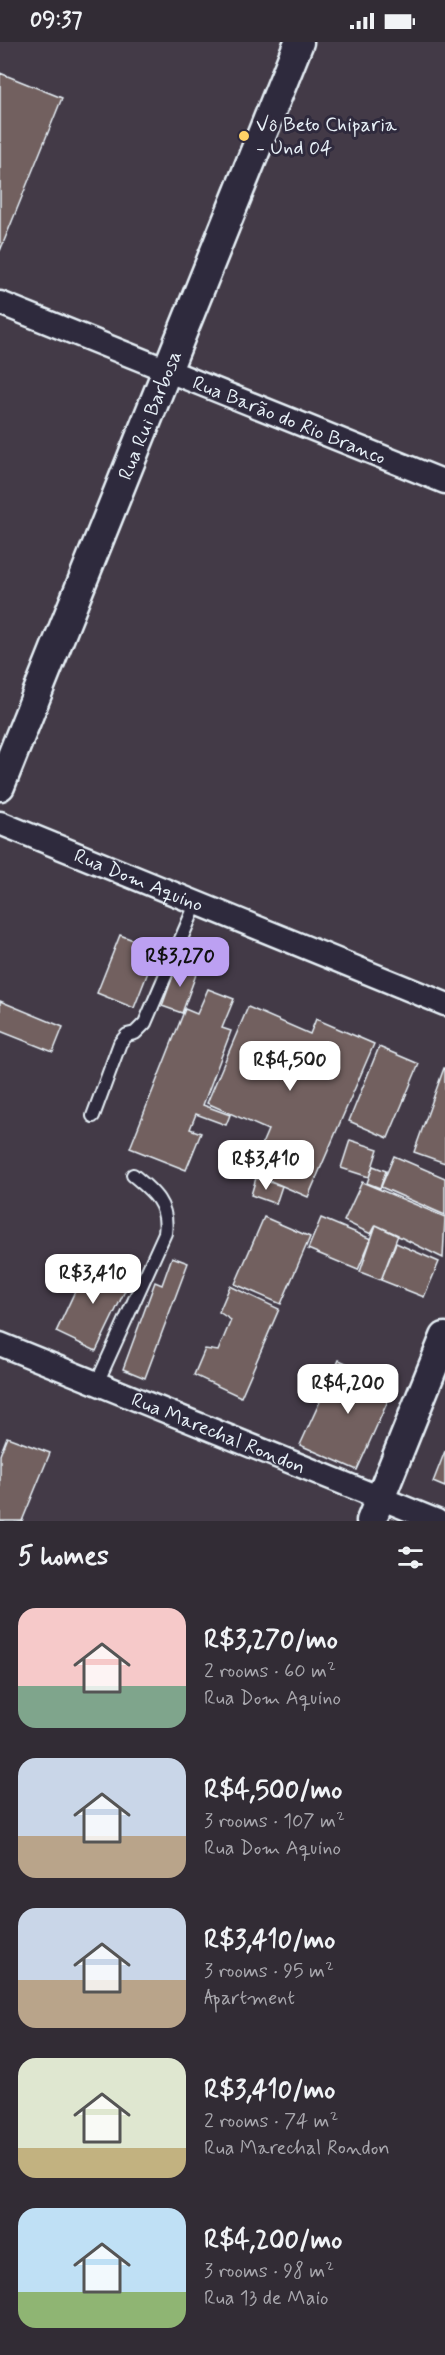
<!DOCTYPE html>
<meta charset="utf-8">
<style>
:root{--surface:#322c35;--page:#3a343d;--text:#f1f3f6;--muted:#a8a7ad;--accent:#bca0f2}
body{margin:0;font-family:Mynerve,sans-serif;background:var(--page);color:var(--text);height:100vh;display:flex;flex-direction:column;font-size:22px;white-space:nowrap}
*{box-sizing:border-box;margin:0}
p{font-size:20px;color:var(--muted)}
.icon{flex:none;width:33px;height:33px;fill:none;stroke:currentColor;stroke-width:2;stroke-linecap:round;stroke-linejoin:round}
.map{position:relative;height:1479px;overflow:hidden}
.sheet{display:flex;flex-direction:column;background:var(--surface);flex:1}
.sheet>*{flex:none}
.price{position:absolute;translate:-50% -51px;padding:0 14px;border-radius:12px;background:#fff;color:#222;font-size:20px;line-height:39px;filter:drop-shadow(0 2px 3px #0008)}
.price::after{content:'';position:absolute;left:50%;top:36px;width:18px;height:14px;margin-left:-9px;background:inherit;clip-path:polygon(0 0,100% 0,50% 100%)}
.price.current{background:var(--accent);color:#111}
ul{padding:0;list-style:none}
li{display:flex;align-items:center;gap:18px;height:150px;padding:0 18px}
li span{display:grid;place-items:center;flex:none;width:168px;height:120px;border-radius:18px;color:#555}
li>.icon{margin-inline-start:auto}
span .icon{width:72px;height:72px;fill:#fffc;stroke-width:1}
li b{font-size:26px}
h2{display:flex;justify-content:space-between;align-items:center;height:72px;padding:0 18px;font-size:26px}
.status{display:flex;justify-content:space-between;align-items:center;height:42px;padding:0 30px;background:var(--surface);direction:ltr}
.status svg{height:16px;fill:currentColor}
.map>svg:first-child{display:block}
</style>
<div class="status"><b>09:37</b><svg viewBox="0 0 49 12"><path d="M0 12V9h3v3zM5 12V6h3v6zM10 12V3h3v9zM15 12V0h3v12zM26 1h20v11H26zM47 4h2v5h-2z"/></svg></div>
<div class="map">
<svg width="445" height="1479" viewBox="0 0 445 1479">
<rect width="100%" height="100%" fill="#433a47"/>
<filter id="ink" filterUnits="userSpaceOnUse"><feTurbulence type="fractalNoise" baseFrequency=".0167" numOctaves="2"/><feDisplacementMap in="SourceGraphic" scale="12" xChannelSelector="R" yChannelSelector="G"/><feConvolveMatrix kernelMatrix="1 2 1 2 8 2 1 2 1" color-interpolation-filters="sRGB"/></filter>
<g filter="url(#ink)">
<path fill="#72615f" stroke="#e8f1f8" stroke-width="1.5" d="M0,31L62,56L0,209Z
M120,893L157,907L134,966L97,951Z
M178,920L198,927L182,971L162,964Z
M208,947L234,957L222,986L231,989L203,1063L230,1073L226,1083L196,1072L190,1087L201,1091L186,1128L130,1106L185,967L197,972Z
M0,959L63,985L53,1010L0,989Z
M248,965L310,992L316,977L374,1002L308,1155L250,1130L268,1088L207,1061Z
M379,1005L419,1022L388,1096L349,1079Z
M444,1026H445V1121L414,1110Z
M350,1098L378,1107L369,1135L341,1126Z
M394,1114L445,1136V1173L381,1145Z
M373,1124L386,1129L380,1146L367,1141Z
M256,1136L282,1144L276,1162L251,1153Z
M362,1140L445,1175L443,1216L376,1183L371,1192L344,1179Z
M264,1175L310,1195L281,1262L235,1242Z
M321,1176L371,1197L358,1228L308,1207Z
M376,1183L398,1193L381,1238L360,1230Z
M396,1201L439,1220L424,1255L381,1238Z
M172,1215L188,1221L145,1336L123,1327L155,1240L162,1243Z
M90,1217L131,1236L96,1309L56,1290Z
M230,1244L279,1267L241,1355L194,1333L205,1307L218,1309L231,1278L219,1270Z
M339,1318L395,1343L357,1428L300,1403Z
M7,1395L50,1411L22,1479H0V1413Z
M445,1409V1445L433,1440Z"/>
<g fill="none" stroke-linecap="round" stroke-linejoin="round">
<g stroke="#e8f1f8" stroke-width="16">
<path id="service" d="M93,1074L120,1001L127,993L135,991L145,981L196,862
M97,1341L165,1191C169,1163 154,1150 133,1133"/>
</g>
<g stroke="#e8f1f8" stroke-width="27">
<g id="minor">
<path id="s1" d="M0,261L445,440"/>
<path id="s2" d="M0,781L445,962"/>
<path id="s3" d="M0,1302L437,1479"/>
</g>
</g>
<g stroke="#e8f1f8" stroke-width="33">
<g id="tertiary">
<path id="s4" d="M0,744L299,0"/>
<path d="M371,1479L445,1295"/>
</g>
</g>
<use href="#service" stroke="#2f2a3d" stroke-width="12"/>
<use href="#minor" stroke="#2f2a3d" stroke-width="22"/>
<use href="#tertiary" stroke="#2f2a3d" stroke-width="28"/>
</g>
</g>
<circle fill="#ffd166" stroke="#2f2a3d" stroke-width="2" cx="244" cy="94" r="6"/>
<g text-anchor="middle" stroke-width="6" stroke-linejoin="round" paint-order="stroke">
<g font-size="20" fill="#e8f1f8" stroke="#2f2a3d" text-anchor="start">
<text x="256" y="89">Vô Beto Chiparia<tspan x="256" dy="23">- Und 04</tspan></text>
</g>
<g font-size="20" fill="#e8f1f8" stroke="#2f2a3d">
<text dy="7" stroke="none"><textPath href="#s4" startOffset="400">Rua Rui Barbosa</textPath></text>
<text dy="7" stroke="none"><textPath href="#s1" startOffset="312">Rua Barão do Rio Branco</textPath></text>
<text dy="7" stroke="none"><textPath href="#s2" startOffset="150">Rua Dom Aquino</textPath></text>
<text dy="7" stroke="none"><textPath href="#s3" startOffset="236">Rua Marechal Rondon</textPath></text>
</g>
</g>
</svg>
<b class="price current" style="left:180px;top:946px">R$3,270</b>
<b class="price" style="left:290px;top:1050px">R$4,500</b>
<b class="price" style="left:266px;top:1149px">R$3,410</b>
<b class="price" style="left:93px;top:1263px">R$3,410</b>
<b class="price" style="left:348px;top:1373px">R$4,200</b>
</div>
<section class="sheet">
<h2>5 homes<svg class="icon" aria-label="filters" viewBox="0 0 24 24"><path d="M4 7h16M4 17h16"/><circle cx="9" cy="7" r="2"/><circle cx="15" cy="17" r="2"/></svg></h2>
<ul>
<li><span style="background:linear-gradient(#f6c9c9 65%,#7fa58c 0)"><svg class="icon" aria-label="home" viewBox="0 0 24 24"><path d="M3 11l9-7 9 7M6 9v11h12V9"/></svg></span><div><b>R$3,270/mo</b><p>2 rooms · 60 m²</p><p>Rua Dom Aquino</p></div></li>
<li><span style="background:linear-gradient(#c9d6e8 65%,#b9a48a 0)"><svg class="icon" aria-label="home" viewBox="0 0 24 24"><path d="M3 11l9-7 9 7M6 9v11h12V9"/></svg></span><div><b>R$4,500/mo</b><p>3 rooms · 107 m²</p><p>Rua Dom Aquino</p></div></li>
<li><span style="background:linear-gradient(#c9d6e8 60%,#b9a48a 0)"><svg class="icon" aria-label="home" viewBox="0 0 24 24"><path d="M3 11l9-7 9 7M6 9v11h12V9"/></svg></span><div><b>R$3,410/mo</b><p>3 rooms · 95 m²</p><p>Apartment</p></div></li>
<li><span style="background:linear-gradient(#dfe7d0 75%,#c2b280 0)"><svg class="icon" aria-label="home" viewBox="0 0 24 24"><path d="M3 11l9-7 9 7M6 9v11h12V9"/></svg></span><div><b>R$3,410/mo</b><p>2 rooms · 74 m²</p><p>Rua Marechal Rondon</p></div></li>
<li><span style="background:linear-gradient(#bfe0f5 70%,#8fb573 0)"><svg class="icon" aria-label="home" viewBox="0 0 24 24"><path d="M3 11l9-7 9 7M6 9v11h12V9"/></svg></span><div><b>R$4,200/mo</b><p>3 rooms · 98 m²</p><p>Rua 13 de Maio</p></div></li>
</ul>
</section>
